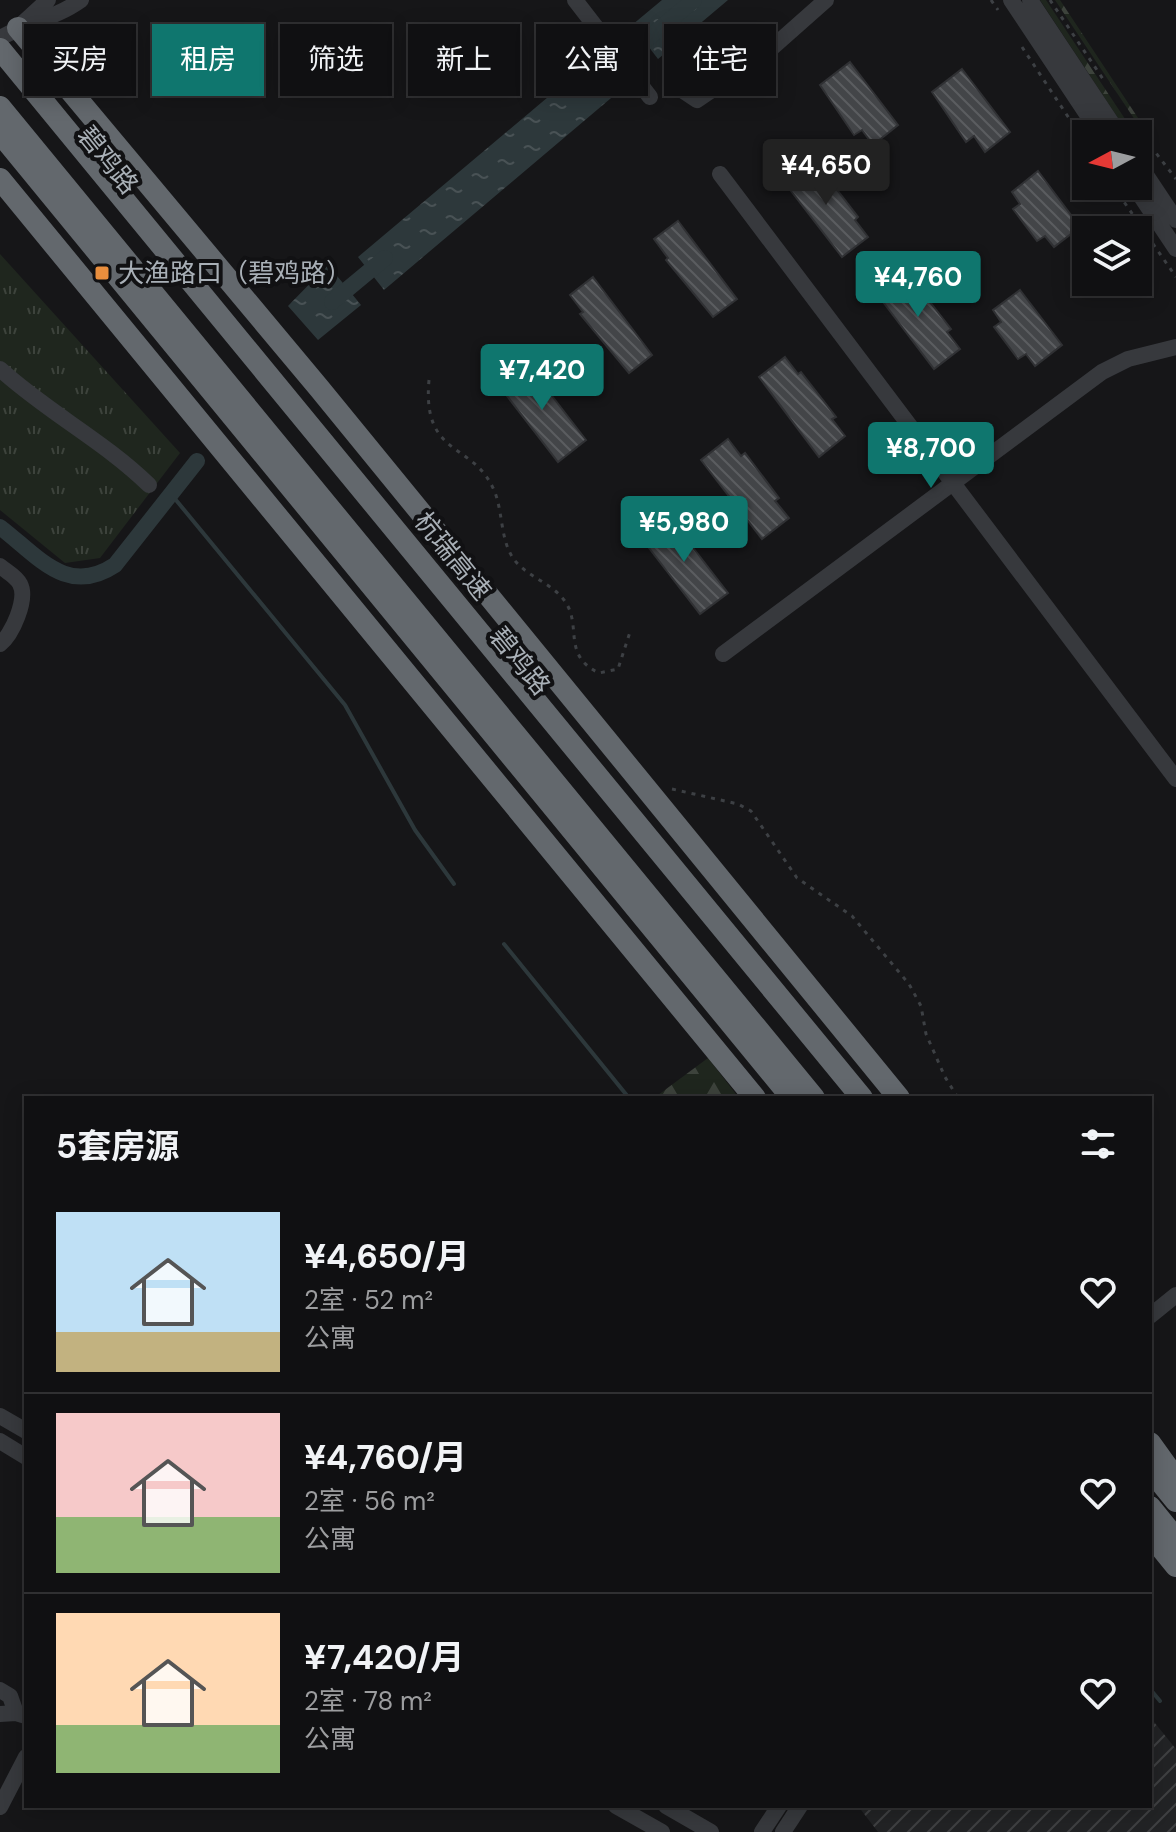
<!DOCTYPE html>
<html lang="zh">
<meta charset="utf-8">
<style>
:root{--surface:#101012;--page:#19191b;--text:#f1f3f6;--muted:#9c9d9f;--line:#303032;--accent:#0f766e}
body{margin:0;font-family:"DM Sans","Noto Sans SC",sans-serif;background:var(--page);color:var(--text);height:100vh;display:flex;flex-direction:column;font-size:30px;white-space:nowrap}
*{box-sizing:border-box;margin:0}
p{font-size:26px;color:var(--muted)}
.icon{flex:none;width:44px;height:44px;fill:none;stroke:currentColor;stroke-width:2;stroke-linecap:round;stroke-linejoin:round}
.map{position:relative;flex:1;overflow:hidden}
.sheet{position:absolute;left:24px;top:1096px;width:1128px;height:712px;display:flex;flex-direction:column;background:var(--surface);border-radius:0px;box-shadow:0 4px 20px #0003,0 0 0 2px var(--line)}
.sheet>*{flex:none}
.banner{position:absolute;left:24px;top:24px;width:1128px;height:72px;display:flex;gap:16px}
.needle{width:52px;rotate:263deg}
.tools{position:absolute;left:1072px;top:120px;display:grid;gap:16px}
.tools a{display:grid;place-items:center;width:80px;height:80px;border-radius:0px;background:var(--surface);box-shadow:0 4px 20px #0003,0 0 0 2px var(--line);font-size:40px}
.price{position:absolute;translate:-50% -68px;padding:0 18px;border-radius:8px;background:var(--accent);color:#fff;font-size:26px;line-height:52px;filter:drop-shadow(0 2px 4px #0008)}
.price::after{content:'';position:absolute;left:50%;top:48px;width:24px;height:18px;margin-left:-12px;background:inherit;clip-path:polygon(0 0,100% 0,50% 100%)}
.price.on{background:#222;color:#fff}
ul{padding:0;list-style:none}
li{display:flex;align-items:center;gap:24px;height:200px;padding:0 32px}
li+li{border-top:2px solid var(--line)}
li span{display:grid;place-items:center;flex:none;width:224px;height:160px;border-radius:0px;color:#555}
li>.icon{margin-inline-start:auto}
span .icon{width:96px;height:96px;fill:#fffc;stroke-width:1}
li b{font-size:34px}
h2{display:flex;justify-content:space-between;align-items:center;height:96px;padding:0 32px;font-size:34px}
.chip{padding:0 28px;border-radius:0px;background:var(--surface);box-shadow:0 4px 20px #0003,0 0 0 2px var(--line);font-size:28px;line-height:72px}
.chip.on{background:var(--accent);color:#fff}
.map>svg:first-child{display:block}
</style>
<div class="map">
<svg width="1176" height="1832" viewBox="0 0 1176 1832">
<defs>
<pattern id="industrial-furrows" width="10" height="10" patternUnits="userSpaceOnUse" patternTransform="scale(2)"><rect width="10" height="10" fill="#222325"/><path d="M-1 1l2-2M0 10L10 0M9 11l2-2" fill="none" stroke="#3f4042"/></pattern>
<pattern id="grass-tufts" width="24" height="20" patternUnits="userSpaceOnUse" patternTransform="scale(2)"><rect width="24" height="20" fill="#1f261e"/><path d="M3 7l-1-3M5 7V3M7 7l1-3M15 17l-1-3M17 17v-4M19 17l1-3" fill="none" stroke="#3d433c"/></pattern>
<pattern id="forest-firs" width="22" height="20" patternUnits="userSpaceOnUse" patternTransform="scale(2)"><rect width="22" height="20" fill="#1f261e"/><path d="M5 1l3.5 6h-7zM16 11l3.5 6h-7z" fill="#3d433c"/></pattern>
<pattern id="water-ripples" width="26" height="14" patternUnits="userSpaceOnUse" patternTransform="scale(2)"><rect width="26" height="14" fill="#2d383b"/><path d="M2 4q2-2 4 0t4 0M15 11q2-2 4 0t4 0" fill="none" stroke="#495255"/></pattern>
<pattern id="building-back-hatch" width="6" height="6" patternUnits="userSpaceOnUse" patternTransform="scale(2)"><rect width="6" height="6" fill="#434548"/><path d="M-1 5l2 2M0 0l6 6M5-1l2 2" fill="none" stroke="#5b5d60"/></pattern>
</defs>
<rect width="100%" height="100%" fill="#161618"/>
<path fill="url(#industrial-furrows)" d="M1150,1717L1176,1749V1832H878L858,1806H1150Z"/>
<path fill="url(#grass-tufts)" d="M0,254L180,453L100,558L65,563L0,510Z"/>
<path fill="url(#forest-firs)" d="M1040,0H1046L1135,134L1126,130Z
M1055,0H1060L1146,130L1143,132Z
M708,1058L739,1098H654Z"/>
<path fill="url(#water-ripples)" d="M662,0H728L658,59L632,25Z
M592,60L617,93L384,290L358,257Z
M328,265L361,305L318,340L288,306Z"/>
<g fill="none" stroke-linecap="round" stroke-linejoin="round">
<path stroke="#2d383b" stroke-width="4" d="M171,494L345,705L415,830L454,884
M504,944L629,1098
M1150,1689L1160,1701"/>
<path stroke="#2d383b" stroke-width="16" d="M587,89L694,0
M332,302L385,258
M0,527C38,556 67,597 115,565L197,461"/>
</g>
<path fill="url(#building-back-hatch)" stroke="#303134" stroke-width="2" d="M850,62L898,125L873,145L862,130L854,135L820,85Z
M962,69L1010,132L985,152L974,136L966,142L932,92Z
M807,158L820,175L824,173L858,217L855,220L868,237L842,257L781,178Z
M1038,171L1080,227L1054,247L1045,236L1037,241L1013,209L1020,204L1012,192Z
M678,221L737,299L713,317L666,260L668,258L654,239Z
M900,270L913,287L916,284L951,329L947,332L960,349L934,369L874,290Z
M593,277L652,355L629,373L580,314L583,312L570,295Z
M1020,290L1062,345L1035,366L1026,354L1018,359L994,327L1001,322L993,310Z
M785,357L798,374L801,372L836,417L832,419L845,436L819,457L759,377Z
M525,361L586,440L558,462L497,383Z
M728,439L741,456L745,453L779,498L775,501L789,518L762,539L701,460Z
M667,514L728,593L700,614L639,535Z"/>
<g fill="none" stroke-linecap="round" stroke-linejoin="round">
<path stroke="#3d4044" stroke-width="3" stroke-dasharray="4 6" stroke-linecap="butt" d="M991,0L998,10
M1050,0L1103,79
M1022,47L1086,144
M1132,122L1176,179
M1113,186L1176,277
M429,380C422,457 472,442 493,488C504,510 499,544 517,563C531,578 552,584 564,600C583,625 561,655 599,673L618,669L631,629
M672,789L738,804L751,811L797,878L852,916L909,984L921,1006L926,1034L945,1077L958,1098"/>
<path stroke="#37393d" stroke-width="16" d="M575,0L650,97
M1011,0L1100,134
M1030,0L1119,134
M22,24L48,0
M0,38C27,23 56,18 81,0
M670,82L697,100L765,54L826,0
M1138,163L1176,220
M720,174L1176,779
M1134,186L1176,249
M0,369C47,412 104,441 149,485
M0,566C7,572 16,576 20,584C28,599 12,635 0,644
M723,654L1102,372L1128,359L1176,347
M1150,1316L1176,1295
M0,1416L26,1431
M0,1441L26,1457
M0,1690L10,1696L16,1713L26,1716
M0,1714L16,1713
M616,1806L662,1832
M666,1806L711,1832
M0,1807L26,1757
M762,1832L779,1806
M783,1832L800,1806"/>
<path stroke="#63686d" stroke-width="22" d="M18,28L319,388L899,1098
M0,49L862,1098
M0,107L814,1098
M0,133L792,1098
M0,179L755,1098
M1150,1443L1176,1479
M1150,1469L1176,1501
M1150,1507L1176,1539
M1150,1534L1176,1566"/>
</g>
<rect fill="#e98e3d" stroke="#111113" stroke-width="3" x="94" y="265" width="16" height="16" rx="4"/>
<g text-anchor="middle" stroke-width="8" stroke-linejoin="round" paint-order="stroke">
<g font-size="26" fill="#a9b0b7" stroke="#111113">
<text transform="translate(108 160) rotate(51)" y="9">碧鸡路</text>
<text transform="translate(453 556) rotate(51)" y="9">杭瑞高速</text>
<text transform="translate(520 661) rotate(51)" y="9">碧鸡路</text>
</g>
<g font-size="26" fill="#a9b0b7" stroke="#111113" text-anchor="start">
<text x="118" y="282">大渔路口（碧鸡路）</text>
</g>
</g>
</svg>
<div class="tools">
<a><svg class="needle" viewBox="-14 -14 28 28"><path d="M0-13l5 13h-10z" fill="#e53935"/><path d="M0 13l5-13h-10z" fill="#9c9d9f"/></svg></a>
<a><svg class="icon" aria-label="layers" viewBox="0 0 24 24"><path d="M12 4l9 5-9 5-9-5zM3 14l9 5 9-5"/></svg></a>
</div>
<b class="price on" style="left:826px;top:207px">¥4,650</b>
<b class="price" style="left:918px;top:319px">¥4,760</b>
<b class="price" style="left:542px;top:412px">¥7,420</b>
<b class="price" style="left:931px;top:490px">¥8,700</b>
<b class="price" style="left:684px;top:564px">¥5,980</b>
<div class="banner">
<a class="chip">买房</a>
<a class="chip on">租房</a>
<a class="chip">筛选</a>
<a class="chip">新上</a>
<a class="chip">公寓</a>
<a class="chip">住宅</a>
</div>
<section class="sheet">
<h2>5套房源<svg class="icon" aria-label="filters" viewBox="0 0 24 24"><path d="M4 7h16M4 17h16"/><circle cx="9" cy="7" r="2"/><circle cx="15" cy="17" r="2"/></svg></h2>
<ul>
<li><span style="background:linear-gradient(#bfe0f5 75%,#c2b280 0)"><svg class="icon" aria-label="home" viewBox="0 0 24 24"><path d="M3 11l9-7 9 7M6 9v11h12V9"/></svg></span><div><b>¥4,650/月</b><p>2室 · 52 m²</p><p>公寓</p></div><svg class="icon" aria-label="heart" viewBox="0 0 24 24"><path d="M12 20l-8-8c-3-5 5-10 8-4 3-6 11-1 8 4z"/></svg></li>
<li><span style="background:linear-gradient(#f6c9c9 65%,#8fb573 0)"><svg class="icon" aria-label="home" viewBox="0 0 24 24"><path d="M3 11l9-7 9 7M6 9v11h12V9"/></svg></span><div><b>¥4,760/月</b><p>2室 · 56 m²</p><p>公寓</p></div><svg class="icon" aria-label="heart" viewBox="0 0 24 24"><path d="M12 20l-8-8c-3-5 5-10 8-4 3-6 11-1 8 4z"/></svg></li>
<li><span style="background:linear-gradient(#ffd9b3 70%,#8fb573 0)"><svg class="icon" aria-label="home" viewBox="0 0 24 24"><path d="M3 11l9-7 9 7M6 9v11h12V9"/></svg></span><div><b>¥7,420/月</b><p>2室 · 78 m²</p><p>公寓</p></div><svg class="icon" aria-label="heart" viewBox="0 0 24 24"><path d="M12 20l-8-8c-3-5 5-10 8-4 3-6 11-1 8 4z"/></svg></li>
</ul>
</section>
</div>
